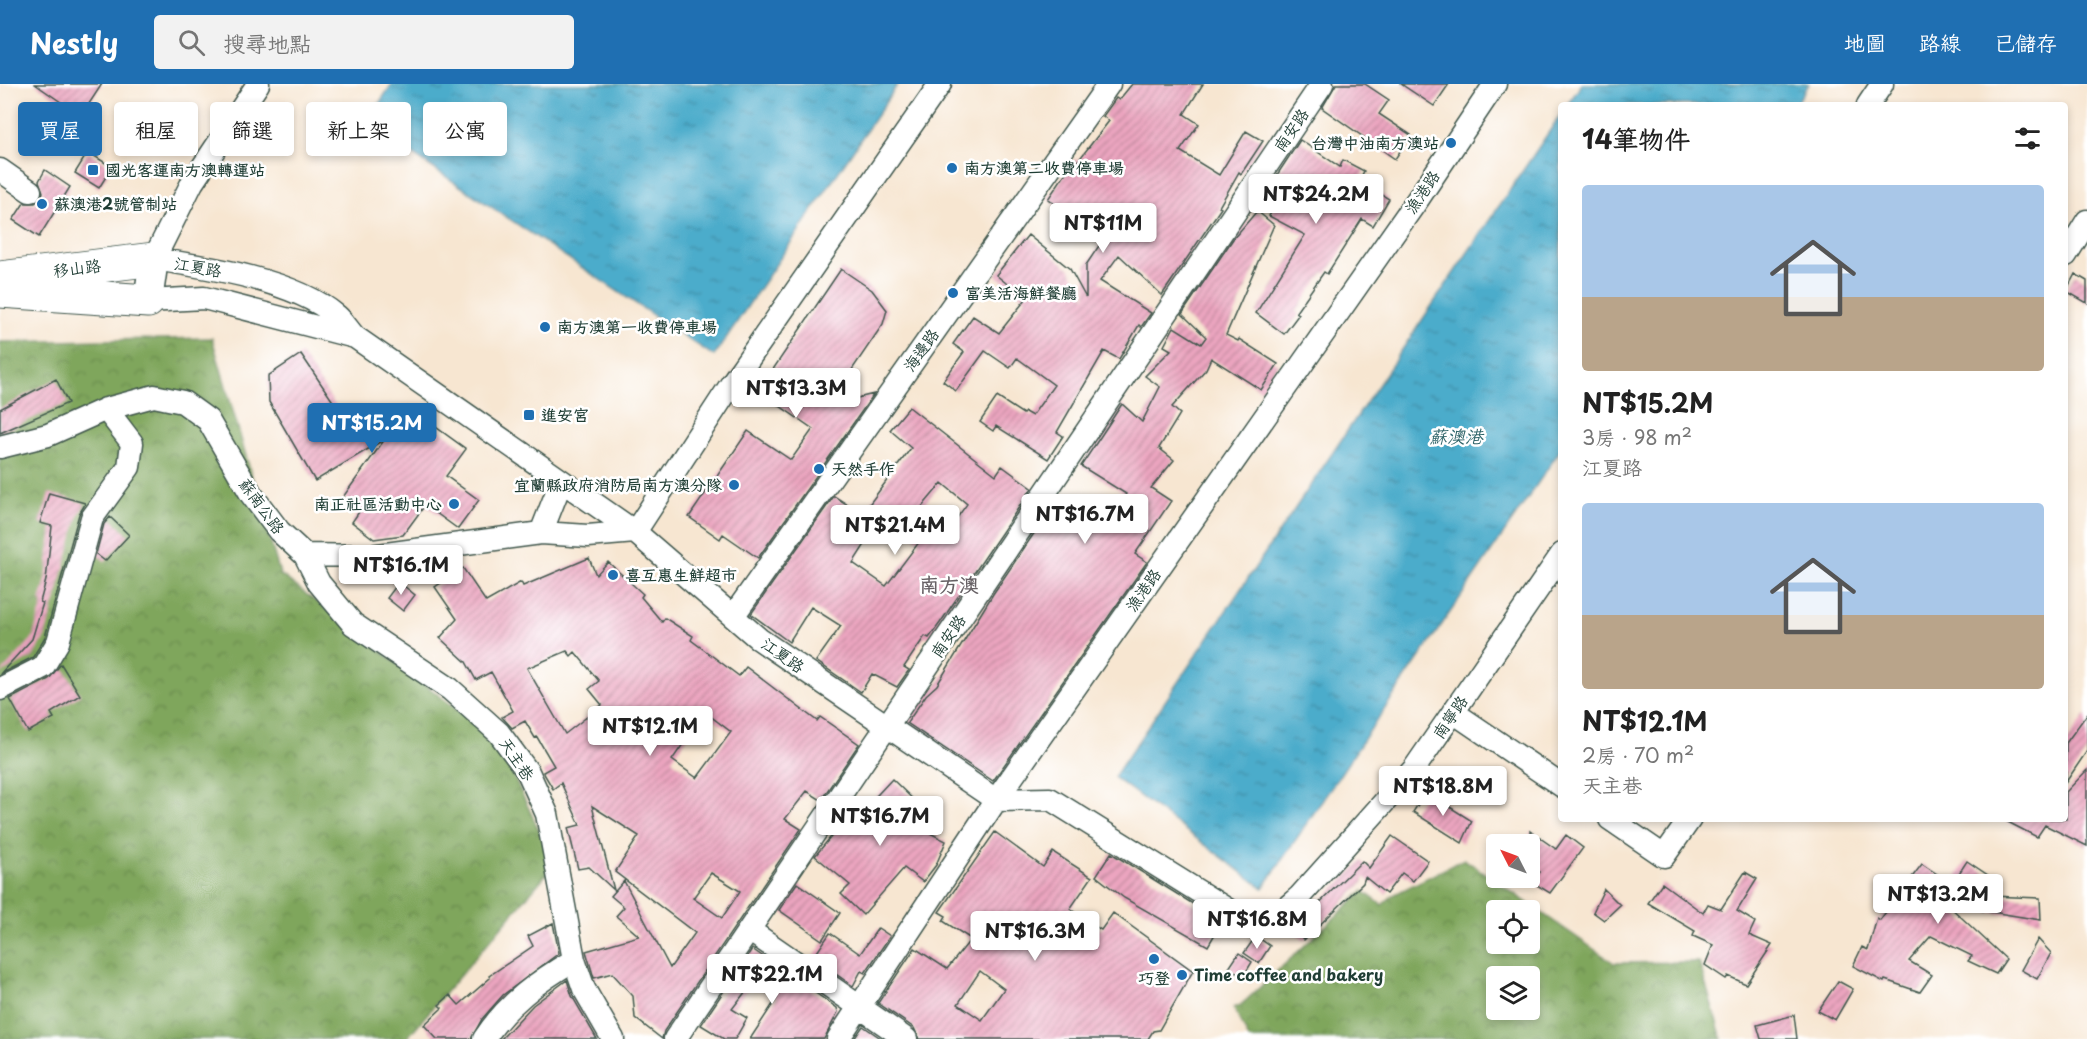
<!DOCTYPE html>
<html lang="zh-TW">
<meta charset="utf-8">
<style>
:root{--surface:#fff;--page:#f2f2f2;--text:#222;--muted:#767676;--accent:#1f6fb2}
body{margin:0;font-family:"Playpen Sans","LXGW WenKai TC",sans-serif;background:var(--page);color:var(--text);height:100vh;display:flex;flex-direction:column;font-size:22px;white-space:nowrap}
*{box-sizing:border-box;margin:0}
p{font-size:20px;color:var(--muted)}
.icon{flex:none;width:33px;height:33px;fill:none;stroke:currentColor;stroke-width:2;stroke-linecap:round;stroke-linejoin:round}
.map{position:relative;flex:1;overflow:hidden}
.drawer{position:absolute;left:1558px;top:18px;width:510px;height:720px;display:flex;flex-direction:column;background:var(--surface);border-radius:6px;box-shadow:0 3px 9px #0003}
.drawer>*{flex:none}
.guide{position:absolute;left:18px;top:18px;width:570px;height:54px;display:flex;gap:12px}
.needle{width:39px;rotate:312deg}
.controls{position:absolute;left:1486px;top:750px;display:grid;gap:12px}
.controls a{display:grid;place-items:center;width:54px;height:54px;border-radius:6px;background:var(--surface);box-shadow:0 3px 9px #0003;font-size:30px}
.price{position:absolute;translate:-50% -51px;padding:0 14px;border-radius:6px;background:#fff;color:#222;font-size:20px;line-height:39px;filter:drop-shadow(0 2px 3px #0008)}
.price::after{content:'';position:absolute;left:50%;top:36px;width:18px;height:14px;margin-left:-9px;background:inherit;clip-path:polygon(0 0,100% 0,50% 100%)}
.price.selected{background:var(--accent);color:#fff}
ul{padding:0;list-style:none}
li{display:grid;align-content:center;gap:12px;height:318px;padding:0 24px}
li span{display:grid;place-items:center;height:186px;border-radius:6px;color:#555}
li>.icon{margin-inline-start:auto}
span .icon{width:108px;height:108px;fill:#fffc;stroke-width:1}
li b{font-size:26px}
h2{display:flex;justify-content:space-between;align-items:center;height:72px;padding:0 24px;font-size:26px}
.tag{padding:0 21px;border-radius:6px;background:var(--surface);box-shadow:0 3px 9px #0003;font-size:21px;line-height:54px}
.tag.selected{background:var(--accent);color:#fff}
header{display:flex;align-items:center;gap:36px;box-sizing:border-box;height:84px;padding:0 30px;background:var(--accent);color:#fff}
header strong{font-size:28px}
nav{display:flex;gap:33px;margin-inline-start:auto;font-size:21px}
.search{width:420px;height:54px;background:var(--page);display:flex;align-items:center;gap:15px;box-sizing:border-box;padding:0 21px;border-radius:6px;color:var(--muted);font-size:22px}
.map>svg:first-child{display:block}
</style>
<header>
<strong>Nestly</strong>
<div class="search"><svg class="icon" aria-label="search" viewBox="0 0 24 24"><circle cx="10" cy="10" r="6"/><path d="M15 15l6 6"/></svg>搜尋地點</div>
<nav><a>地圖</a><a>路線</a><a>已儲存</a></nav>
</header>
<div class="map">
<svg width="2087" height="955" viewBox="0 0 2087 955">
<defs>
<pattern id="forest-crowns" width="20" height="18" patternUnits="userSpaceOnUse" patternTransform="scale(1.5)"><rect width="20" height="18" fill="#7fa65c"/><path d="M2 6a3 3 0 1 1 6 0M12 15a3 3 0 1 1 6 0" fill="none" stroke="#67884d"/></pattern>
<pattern id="water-ripples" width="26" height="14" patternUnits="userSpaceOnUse" patternTransform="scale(1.5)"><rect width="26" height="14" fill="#4caccb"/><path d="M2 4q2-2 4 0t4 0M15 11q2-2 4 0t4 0" fill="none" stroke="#3f8da6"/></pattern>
<pattern id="building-hatch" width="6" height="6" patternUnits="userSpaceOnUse" patternTransform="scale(1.5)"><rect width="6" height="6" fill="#eca5c0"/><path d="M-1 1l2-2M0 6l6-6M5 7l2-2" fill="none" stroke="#bf889d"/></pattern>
</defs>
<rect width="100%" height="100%" fill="#fff"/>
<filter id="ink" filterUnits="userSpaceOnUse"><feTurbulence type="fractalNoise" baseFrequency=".0167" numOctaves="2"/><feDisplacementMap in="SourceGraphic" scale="12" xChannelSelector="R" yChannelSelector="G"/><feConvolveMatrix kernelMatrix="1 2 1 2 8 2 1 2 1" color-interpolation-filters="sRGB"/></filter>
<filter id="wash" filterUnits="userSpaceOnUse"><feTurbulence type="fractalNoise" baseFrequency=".008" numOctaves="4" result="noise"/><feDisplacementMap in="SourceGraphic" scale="24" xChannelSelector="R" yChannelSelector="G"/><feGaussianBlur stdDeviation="1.35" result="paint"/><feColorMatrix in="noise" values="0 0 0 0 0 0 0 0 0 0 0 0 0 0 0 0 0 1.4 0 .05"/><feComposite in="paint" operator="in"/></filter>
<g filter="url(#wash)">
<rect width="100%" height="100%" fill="#f7e6d1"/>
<path fill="url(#forest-crowns)" stroke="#4f7248" stroke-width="1.5" fill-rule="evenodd" d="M212,254L280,490L496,655L555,780L406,955H0V258Z
M1464,775L1614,879L1699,878L1722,955H1249L1234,924L1241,921L1363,807L1382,821L1393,811ZM1497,826H1530V860H1497ZM1497,892H1530V926H1497Z"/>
<path fill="url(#water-ripples)" stroke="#367480" stroke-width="1.5" d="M392,0H898L714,272L366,39Z
M1582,0H1809L1795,21H1567Z
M1561,30V365L1263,804L1114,693Z"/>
<g id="blocks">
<path fill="url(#building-hatch)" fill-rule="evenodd" d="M35,0H102L81,32Z
M1132,0H1203L1184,30L1199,40L1180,67L1219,91L1246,47L1263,57L1241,90L1239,88L1219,123L1221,124L1162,211L1119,171L1100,197L1151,229L1141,243L1139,241L1119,275L1104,267L1057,348L1063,352L1048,375L996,342L993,347L980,338L997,313L1023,330L1025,328L1032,332L1054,301L1017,274L1010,284L985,267L956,307L943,297L964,268L953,260L973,232L999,249L1026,215L996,191L1028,151L1070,185L1086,214V181L1103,156L1048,115L1075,75L1078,77L1109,37L1103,32L1116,14L1119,16Z
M1336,0H1365L1389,16L1379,30L1411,51L1395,75L1322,24Z
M1401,0H1449L1434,22Z
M1300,56L1340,83L1343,76L1364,87L1359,97L1389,115L1373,142L1362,135L1327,190L1324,188L1296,228L1299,230L1284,250L1256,229L1305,151L1269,132L1287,102L1275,94Z
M88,68L112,83L99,104L75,89Z
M45,86L70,103L39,153L13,136L24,119H35L41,114L43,108L39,97Z
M1257,127L1274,141L1226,251L1238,257L1239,255L1278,280L1261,306L1211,274L1206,285L1172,323L1180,330L1159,364L1174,376L1151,404L1171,417L1135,470L1147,478L993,697L907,639L926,611L937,601L993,510L1058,414L1103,445L1126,410L1081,382L1122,320L1142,338L1160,303L1145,292L1171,266L1164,262L1174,243L1201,260L1206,253L1182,230L1233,155Z
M841,185L872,206L887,226L883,240L828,321L874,310L758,474L723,450L720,455L689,433L748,347L791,376L813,345L777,320L780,315L761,303Z
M2075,190L2087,197V219L2066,207Z
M301,270L340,328L406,327L408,323L413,327L434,326L422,333L466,365L446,392L479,416L458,445L425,421L403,451L374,455L352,438L361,425L343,413L385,355L315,397L269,318L268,292Z
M56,295L68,319L0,349V325Z
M909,323L996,391L1002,382L1032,404L940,539L929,554L925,552L904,583L909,586L897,603L872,590L861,608L816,577L841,542L811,523L789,558L751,530L834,412L862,430L911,364L890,346ZM942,399L967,420L949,445L921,424ZM885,429L920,457L886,502L853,479Z
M49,409L85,419L84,422L79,430L45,553L33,573L0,590L32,555L43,519L40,518L46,496L52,442L40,439Z
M110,433L129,451L105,477L96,470L104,440Z
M589,474L596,491L608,478L643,510L641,513L662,538L665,534L693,552L691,556L739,592L746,583L817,637L820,633L859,660L821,716L807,707L785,735L801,745L664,947L662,955L635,934L633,912L612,889L594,894L586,867L639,852L616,832L624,823L611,812L624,797L670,884L695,849L615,788L639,752L592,722L614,806L589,783L578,785L568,744L580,741L561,699L553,705L543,688L554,682L537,653L535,654L525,637L512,644L502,633L513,627L491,588L476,596L466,578L440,554L457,535L435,503L463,484L486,518L521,498L523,502ZM567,567L571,572L575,568L599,597L589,605L602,621L565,650L527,584ZM705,628L731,648L697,694L672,676ZM711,789L740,807L722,834L693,814Z
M399,498L415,511L403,527L387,514Z
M61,580L80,611L51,629L54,634L28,648L10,615L49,595Z
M2087,630V667L2066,698V659Z
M2087,686V762L2045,741L2037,753L2002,735H2066V708Z
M892,695L920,722L906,737L946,757L936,781L923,798L904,784L863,831L841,810L850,801L815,772L856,723L863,726Z
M1426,708L1472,737L1462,759L1413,728Z
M1530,747L1556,765L1566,751L1583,764L1550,809L1532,798L1540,788L1530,783Z
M995,748L1043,783L1053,768L1092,793L1070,825L1101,846L1113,829L1193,887L1159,946L1153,947L1148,955H919L914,944L878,919L915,864L947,885L971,855L943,837L946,832L939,828ZM980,887L1004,905L982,936L958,920Z
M1392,752L1428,777L1413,797L1402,789L1386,810L1365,793L1363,799L1304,856L1293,845L1362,777L1369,784Z
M1111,769L1222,838L1208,862L1124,814L1096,792Z
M1967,777L2001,800L1990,812L2040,814L2041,836L1948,821L2006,875L1996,890L1968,877L1972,872L1931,852L1909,877L1932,891L1920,908L1885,896L1884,898L1853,882L1862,863L1868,866L1877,834L1880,836L1922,780L1952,800Z
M1745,788L1757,795L1737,827L1755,838L1749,851L1772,861L1746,900L1728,892L1726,895L1705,881L1713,861L1693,852L1695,847L1648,819L1662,799L1703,829L1708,820L1721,825Z
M797,799L840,829L822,856L779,826Z
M1604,805L1620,821L1604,836L1593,828Z
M553,839L559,869L503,911L482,935L471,955H437L424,941L442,924L439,921L450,911L459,921L490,894L489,892L533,862L528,852Z
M878,844L890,852L865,889L861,887L853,902L813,874L830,849L860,870Z
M1256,852L1270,862L1259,879L1244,869Z
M2038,855L2051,869L2037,895L2021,886Z
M752,865L837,924L838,928L824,955H750L777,914L753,898L732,925L747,934L735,955H724L701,941Z
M1239,869L1252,878L1243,893L1229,884Z
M567,896L572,912L597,955H501L533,921Z
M1838,897L1853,905L1835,936L1818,927Z
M1794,931L1797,955H1761L1757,941Z
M863,942L882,955H854Z"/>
</g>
</g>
<g filter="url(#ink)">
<use href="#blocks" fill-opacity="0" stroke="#3f564c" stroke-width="1.5"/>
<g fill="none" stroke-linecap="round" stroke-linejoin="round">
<g stroke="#3f564c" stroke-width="25">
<path id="minor" d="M258,0L192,99L154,175C208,183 295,196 337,232C344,238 349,247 355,253L635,448L759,555L996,716L1050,715L1246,837C1271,841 1281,828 1299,813L1414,685L1562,470
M1868,21L1882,0
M0,86L30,107
M2066,171L2087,137
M148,217L204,214L355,253
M0,363L48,351L106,325L154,312L183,318L208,336L251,410L279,447L305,471L371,472L541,449L588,452L635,448
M635,448L734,296L940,0
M541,449L561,398
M305,471L319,499L353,540L450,605L499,649L528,688L547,730L574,876L584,905L613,955
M734,531L1109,0
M0,605L43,583L58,558L92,434L129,383L132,359L106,325
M1453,628L1562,702
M1610,735L1664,772L1690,735
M749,846L906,955
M484,955C507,920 538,897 574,876
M675,955L1322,0
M838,955L996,716L1418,115L1495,0"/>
</g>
<g stroke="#3f564c" stroke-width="31">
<path id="tertiary" d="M148,217L154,175"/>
</g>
<g stroke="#3f564c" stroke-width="35">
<path id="primary" d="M0,194L154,175
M0,207L148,217"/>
</g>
<use href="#minor" stroke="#fff" stroke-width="22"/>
<use href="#tertiary" stroke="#fff" stroke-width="28"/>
<use href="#primary" stroke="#fff" stroke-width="33"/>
</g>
</g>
<g fill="#1f6fb2" stroke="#fff" stroke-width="2">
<circle cx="1451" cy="59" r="6"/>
<circle cx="952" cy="84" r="6"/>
<rect x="87" y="80" width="12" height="12" rx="3"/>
<circle cx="42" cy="120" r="6"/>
<circle cx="953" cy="209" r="6"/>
<circle cx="545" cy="243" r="6"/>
<rect x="523" y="325" width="12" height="12" rx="3"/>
<circle cx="819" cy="385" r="6"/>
<circle cx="734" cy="401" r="6"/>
<circle cx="454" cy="420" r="6"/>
<circle cx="613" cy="491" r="6"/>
<circle cx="1154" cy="875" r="6"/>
<circle cx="1182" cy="891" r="6"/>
</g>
<g text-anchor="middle" stroke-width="5" stroke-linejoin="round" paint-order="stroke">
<g font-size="16" fill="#1f3d34" stroke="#fff">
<text transform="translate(1291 46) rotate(-56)" y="6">南安路</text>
<text transform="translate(1422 108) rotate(-56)" y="6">漁港路</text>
<text transform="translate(198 183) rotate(10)" y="6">江夏路</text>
<text transform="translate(77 184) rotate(-7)" y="6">移山路</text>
<text transform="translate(921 266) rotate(-55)" y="6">海邊路</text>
<text transform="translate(262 422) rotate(54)" y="6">蘇南公路</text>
<text transform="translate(1143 506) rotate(-55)" y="6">漁港路</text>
<text transform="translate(948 552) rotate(-56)" y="6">南安路</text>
<text transform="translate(783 571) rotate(35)" y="6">江夏路</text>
<text transform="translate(1450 633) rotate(-56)" y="6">南寧路</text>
<text transform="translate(517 675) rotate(56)" y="6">天主巷</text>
</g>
<g font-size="16" font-weight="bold" fill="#1f3d34" stroke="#fff" text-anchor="start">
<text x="1439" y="65" text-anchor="end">台灣中油南方澳站</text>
<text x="964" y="90">南方澳第二收費停車場</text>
<text x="105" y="92">國光客運南方澳轉運站</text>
<text x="54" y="126">蘇澳港2號管制站</text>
<text x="965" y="215">富美活海鮮餐廳</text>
<text x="557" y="249">南方澳第一收費停車場</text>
<text x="541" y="337">進安宮</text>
<text x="831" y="391">天然手作</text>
<text x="722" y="407" text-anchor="end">宜蘭縣政府消防局南方澳分隊</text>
<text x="442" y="426" text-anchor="end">南正社區活動中心</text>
<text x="625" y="497">喜互惠生鮮超市</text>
<text x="1194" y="897">Time coffee and bakery</text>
<text x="1154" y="900" text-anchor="middle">巧登</text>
</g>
<g font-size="18" font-style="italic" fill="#2f6469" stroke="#fff">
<text x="1456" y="359">蘇澳港</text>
</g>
<g font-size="20" font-weight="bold" fill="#676165" stroke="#fff">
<text x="949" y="508">南方澳</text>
</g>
</g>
</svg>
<div class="controls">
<a><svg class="needle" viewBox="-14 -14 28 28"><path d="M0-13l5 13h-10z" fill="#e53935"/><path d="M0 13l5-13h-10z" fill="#767676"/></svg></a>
<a><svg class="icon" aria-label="locate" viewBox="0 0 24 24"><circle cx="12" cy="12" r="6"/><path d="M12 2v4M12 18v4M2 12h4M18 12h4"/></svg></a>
<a><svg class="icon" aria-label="layers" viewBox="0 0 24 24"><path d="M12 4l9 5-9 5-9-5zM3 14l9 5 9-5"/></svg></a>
</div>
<b class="price" style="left:1316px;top:141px">NT$24.2M</b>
<b class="price" style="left:1103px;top:170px">NT$11M</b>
<b class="price" style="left:796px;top:335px">NT$13.3M</b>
<b class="price selected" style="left:372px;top:370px">NT$15.2M</b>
<b class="price" style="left:1085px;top:461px">NT$16.7M</b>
<b class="price" style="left:895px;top:472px">NT$21.4M</b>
<b class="price" style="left:401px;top:512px">NT$16.1M</b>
<b class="price" style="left:650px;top:673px">NT$12.1M</b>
<b class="price" style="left:1443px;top:733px">NT$18.8M</b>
<b class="price" style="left:880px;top:763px">NT$16.7M</b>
<b class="price" style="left:1938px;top:841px">NT$13.2M</b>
<b class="price" style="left:1257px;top:866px">NT$16.8M</b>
<b class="price" style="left:1035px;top:878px">NT$16.3M</b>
<b class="price" style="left:772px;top:921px">NT$22.1M</b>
<div class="guide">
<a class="tag selected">買屋</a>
<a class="tag">租屋</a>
<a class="tag">篩選</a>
<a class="tag">新上架</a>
<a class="tag">公寓</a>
</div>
<section class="drawer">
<h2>14筆物件<svg class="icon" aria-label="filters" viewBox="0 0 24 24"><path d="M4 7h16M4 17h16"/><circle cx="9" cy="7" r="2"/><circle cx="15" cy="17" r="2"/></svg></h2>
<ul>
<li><span style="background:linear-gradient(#a9c7e8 60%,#b9a48a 0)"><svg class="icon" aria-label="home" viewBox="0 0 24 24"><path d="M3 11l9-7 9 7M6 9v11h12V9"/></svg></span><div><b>NT$15.2M</b><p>3房 · 98 m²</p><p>江夏路</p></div></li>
<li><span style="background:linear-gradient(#a9c7e8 60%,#b9a48a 0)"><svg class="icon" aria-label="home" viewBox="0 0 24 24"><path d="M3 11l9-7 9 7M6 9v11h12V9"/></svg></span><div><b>NT$12.1M</b><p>2房 · 70 m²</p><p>天主巷</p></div></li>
</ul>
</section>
</div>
